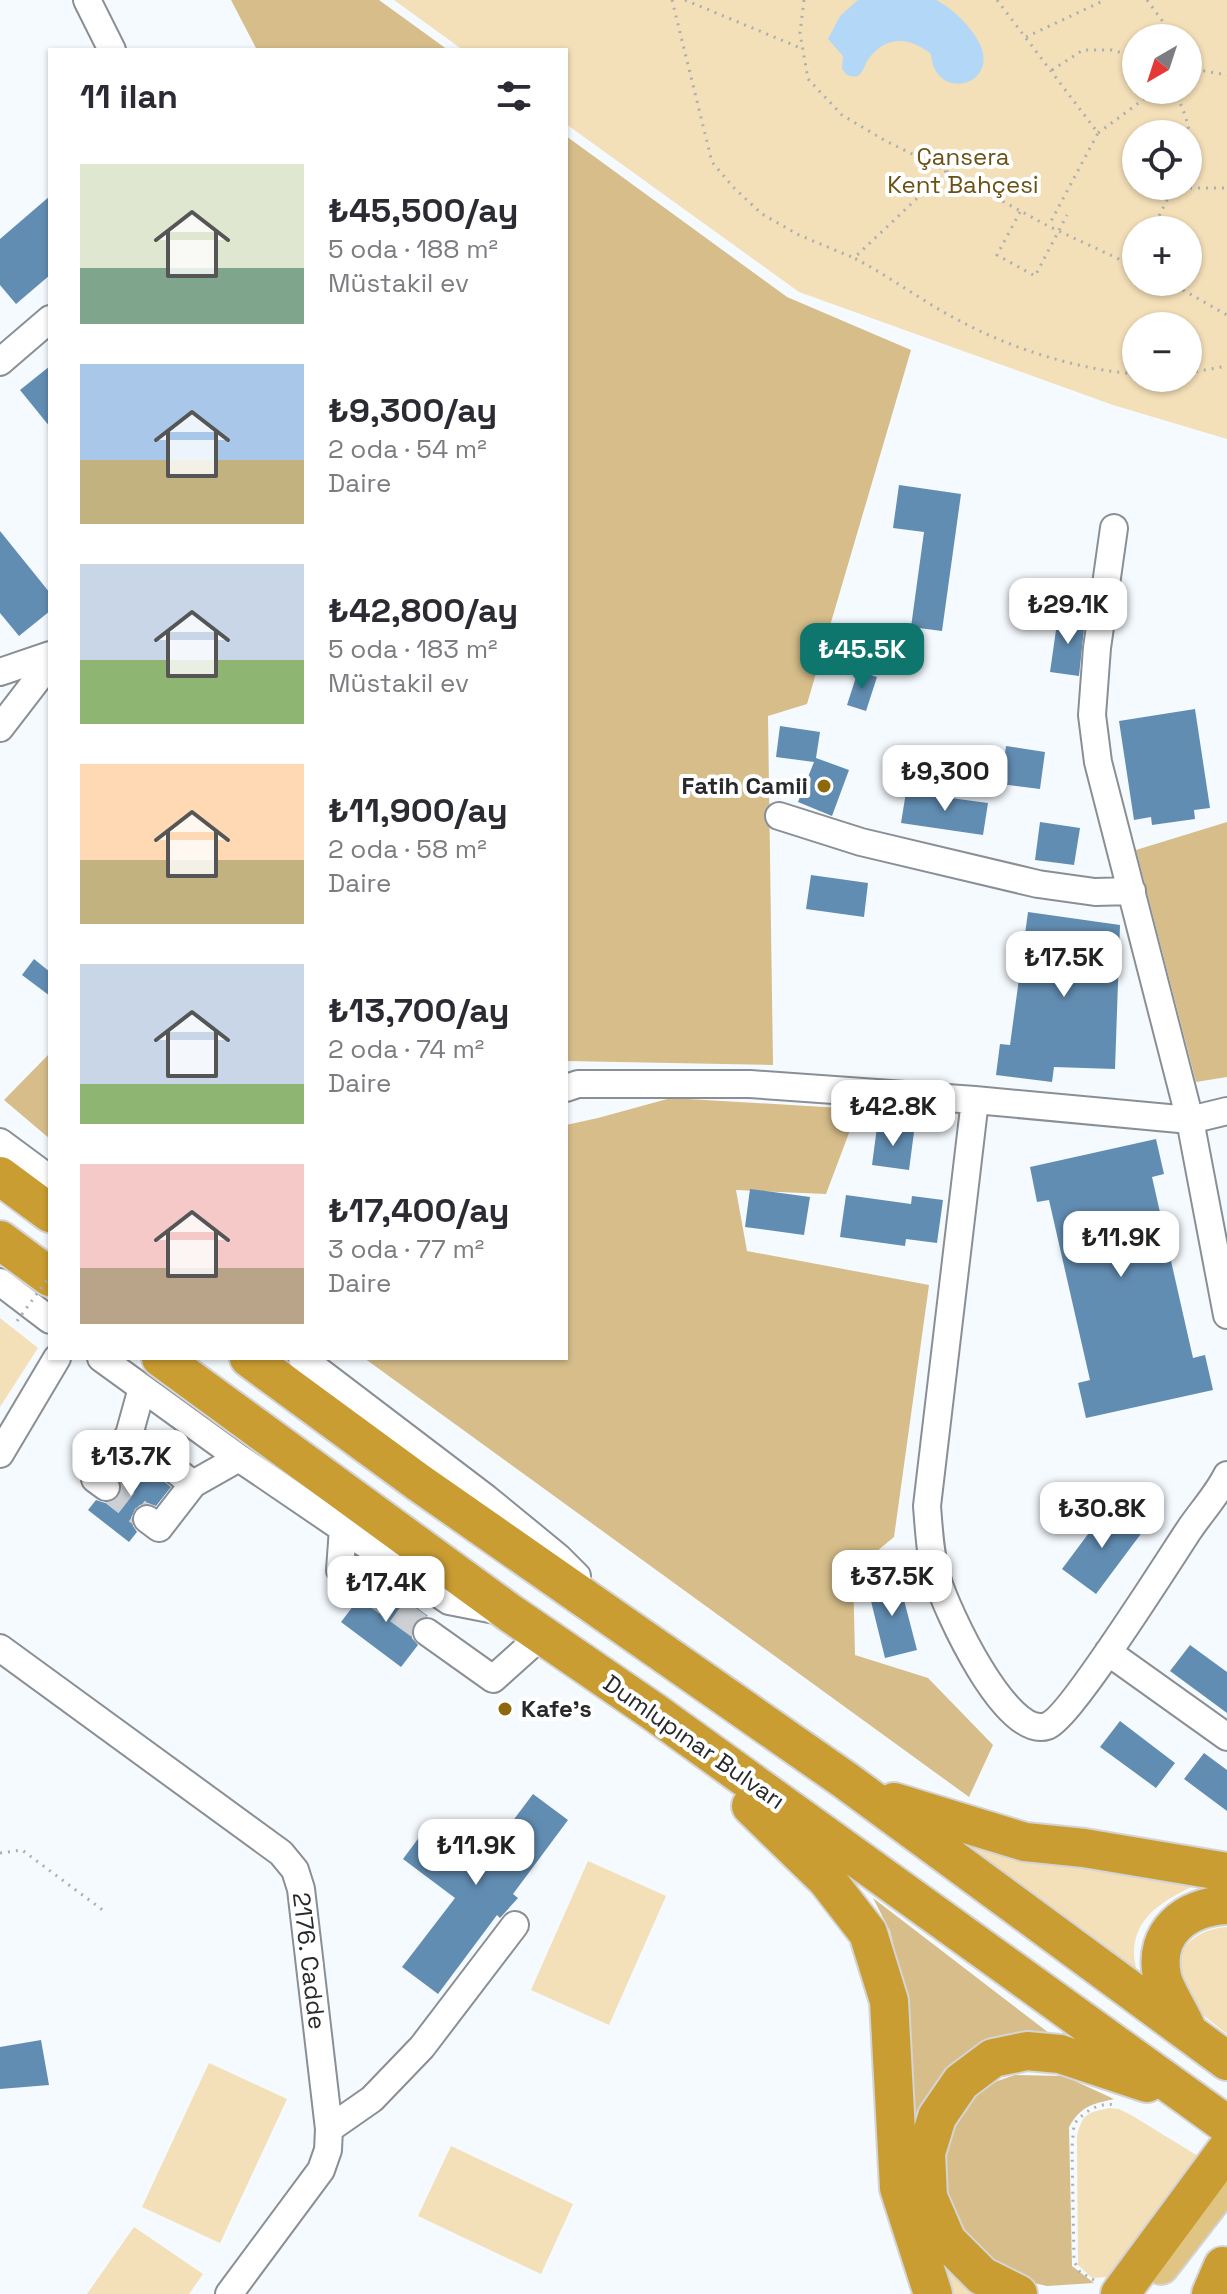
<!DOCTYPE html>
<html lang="tr">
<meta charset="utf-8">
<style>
:root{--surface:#fff;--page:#f7f7f7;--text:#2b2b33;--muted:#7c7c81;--accent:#0f766e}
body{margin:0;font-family:"Space Grotesk",sans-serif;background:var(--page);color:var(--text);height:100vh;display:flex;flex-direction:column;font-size:30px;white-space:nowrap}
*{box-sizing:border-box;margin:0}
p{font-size:26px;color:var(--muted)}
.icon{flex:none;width:44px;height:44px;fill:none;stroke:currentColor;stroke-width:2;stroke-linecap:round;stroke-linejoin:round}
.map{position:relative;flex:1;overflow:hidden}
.details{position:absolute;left:48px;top:48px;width:520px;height:1312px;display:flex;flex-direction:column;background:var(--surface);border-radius:0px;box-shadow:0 2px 6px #0004}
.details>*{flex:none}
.needle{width:52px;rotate:219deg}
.tools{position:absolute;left:1122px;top:24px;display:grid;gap:16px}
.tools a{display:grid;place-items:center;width:80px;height:80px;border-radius:50%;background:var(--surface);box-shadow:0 2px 6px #0004;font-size:40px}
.price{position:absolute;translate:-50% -68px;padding:0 18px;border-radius:16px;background:#fff;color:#222;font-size:26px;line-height:52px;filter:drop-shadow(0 2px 4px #0008)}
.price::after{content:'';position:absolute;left:50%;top:48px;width:24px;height:18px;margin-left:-12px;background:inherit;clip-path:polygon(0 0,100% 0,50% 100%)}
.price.on{background:var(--accent);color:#fff}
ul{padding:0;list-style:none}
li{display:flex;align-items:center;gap:24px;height:200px;padding:0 32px}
li span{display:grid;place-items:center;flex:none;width:224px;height:160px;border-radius:0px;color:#555}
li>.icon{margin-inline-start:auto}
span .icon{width:96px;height:96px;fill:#fffc;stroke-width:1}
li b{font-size:34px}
h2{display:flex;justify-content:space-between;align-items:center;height:96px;padding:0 32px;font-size:34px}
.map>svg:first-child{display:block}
</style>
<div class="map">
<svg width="1227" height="2294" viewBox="0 0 1227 2294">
<rect width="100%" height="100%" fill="#f5fafe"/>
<path fill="#f3dfb8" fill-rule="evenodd" d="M394,0H1227V439L1113,405L799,292L566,124V50H463ZM1136,38H1188V90H1136ZM1136,134H1188V186H1136ZM1136,230H1188V282H1136ZM1136,326H1188V378H1136Z
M0,1318L38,1348L0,1407Z
M952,1843L1136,1877L1201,1882C1172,1897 1137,1911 1134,1949C1133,1960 1138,1974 1140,1986Z
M588,1861L666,1896L609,2025L531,1990Z
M1227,1927V2034C1215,2024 1198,2013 1189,2001C1164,1964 1184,1930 1227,1927Z
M209,2063L287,2099L220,2243L142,2207Z
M1109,2108L1119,2109L1131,2115L1198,2156L1107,2277L1092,2278L1078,2265L1077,2136C1083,2113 1087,2113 1109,2108Z
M451,2146L573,2204L541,2274L418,2216Z
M134,2227L203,2274L189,2294H87Z
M944,2265L982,2294H954Z"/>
<path fill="#d6bd8a" d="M231,0H379L448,50H257Z
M566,136L787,297L911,350L807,704L768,716L773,1065L566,1061Z
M1227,822V1077L1196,1082L1136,850Z
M50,1053V1139L4,1100Z
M671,1098L858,1109L826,1194L736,1190L747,1251L929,1285L894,1537L853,1571L855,1655L928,1678L993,1745L969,1797L364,1358H566V1125L598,1118Z
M873,1898L1049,2033L1016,2038L912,2142L905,2018L899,1968L890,1931Z
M1015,2075L1064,2076L1114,2099C1092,2104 1081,2106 1069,2127L1072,2266L1094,2283L1047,2286L1011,2278L958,2225L945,2201L942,2143L980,2087Z"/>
<path fill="#b3d7f7" d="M858,0H936C949,7 961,17 970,29C1015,83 934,107 931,54C910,37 887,35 869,58C865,63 864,71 859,75C855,78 852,76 847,75L842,69L843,56L828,39L840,16Z"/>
<path fill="#628db2" d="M50,196V275L16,304L0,285V239Z
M50,366V427L20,390Z
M899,485L961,494L942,631L911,627L924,532L893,528Z
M0,531L50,593V611L19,636L0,613Z
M1058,616L1085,620L1079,676L1050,672Z
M858,671L877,677L866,711L847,705Z
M1195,709L1210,808L1194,810L1195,819L1152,825L1151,817L1134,820L1119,721Z
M780,726L820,732L816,758L849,770L832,816L798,802L814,762L776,757Z
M1006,746L1045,752L1040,789L1001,784Z
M906,792L988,803L983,835L901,823Z
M1040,822L1080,828L1074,865L1035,860Z
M811,875L868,883L864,917L806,909Z
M1028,912L1120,925L1115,1069L1054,1067L1052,1082L996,1075L1000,1044L1010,1045Z
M34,959L50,972V996L22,975Z
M877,1127L914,1132L909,1170L872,1165Z
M1156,1139L1164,1174L1152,1177L1193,1358L1205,1355L1213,1390L1086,1418L1078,1383L1090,1380L1049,1200L1037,1202L1030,1167Z
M750,1189L810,1197L804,1235L745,1227Z
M846,1195L911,1204L912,1196L943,1200L937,1243L906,1239L905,1246L840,1237Z
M132,1457L171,1487L156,1506L148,1503L140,1505L135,1509L131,1518L133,1526L137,1532L129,1542L88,1510L96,1500L105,1503L113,1501L118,1497L122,1488L117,1476Z
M1109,1506L1143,1531L1096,1594L1062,1569Z
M898,1577L917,1650L885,1658L867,1585Z
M380,1580L428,1616L420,1618L414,1623L411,1630L412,1638L418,1645L401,1667L341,1622L357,1601L365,1604L374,1602L379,1598L382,1589Z
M1190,1645L1227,1672V1713L1170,1671Z
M1120,1721L1175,1763L1156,1788L1100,1747Z
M1204,1753L1227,1770V1811L1184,1779Z
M533,1794L568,1820L513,1894L518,1898L500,1918L497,1915L438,1994L402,1967L455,1898L403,1859L429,1824L481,1863Z
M41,2040L49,2085L0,2089V2047Z"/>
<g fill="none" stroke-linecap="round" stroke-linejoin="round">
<path stroke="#ccd0d4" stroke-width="26" stroke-dasharray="26 13" stroke-linecap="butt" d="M106,1487L147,1519
M366,1588L427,1632"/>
<g stroke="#898f94" stroke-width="30">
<path id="minor" d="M87,0L112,50
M0,362L50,319
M1114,528L1097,648L1092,715L1098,762L1190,1120L1227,1315
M0,672L50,655
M0,728L50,663
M779,816L861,842L1038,884L1095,892L1132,891
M566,1088L578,1084H750L975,1100L1190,1120L1227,1111
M975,1100L927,1506C929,1530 930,1555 937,1578C946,1609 1006,1740 1047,1726C1070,1718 1169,1560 1189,1530C1201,1512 1217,1495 1227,1475
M0,1142L50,1179
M0,1282L50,1320
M101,1358L239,1458L449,1601L500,1611
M302,1358L486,1498L558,1557L577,1576
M142,1388L129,1435L193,1484L239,1458
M0,1454L57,1358
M106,1487L95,1479L129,1435
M147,1519L159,1528L193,1484
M343,1528L340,1570L366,1588
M427,1632L493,1679L542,1635
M0,1648L281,1853L295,1870L301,1889L329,2129L328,2150L321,2170L229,2294
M1108,1652L1227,1737
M329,2129L372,2099L422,2047L515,1925"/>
</g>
<g stroke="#d4d4d5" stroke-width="38">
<path id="major" d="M1161,2267L1227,2182"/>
</g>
<g stroke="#d4d4d5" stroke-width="42">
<path id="highway" d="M0,1176L50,1213
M0,1240L50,1277
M161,1358L510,1613L654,1712L1227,2125
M249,1358L418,1482L845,1780L1227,2061
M894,1802L1025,1842L1084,1848L1227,1872
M751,1806L827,1880L868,1933L889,2001L899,2188L933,2294
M1186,2027C1180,2013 1164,1989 1162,1976C1153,1932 1186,1907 1227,1905
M1018,2294L982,2276L947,2241L928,2197L926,2153L937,2117L961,2082L993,2058L1027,2051L1060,2054L1147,2083
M1120,2294L1227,2149
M1211,2294L1223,2266"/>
</g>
<path stroke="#abafb2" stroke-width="3" stroke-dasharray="2 6" stroke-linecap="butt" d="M672,0L712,162L733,187L762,214L799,235L854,258
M685,0L803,49
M804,0L800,33L808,79L842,115L884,140L962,179L1048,226L1136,267
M997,0L1098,133L1049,225
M1147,0L1175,38
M1026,37L1105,0
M1188,56L1199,70
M1052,70L1083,50H1112L1136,57
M1188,74L1199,70L1227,75
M1173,90C1182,104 1194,133 1188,149
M1098,133L1156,90
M946,171L854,258C891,277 923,302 960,321C1010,348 1079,370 1136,374
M1020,212L997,255L1035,276L1067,215
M1152,230L1173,188H1227
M1169,282L1227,315
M1188,373L1227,366
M0,1853L22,1850L104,1911
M1094,2280L1080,2272L1074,2261L1072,2148L1074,2124C1086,2110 1099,2102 1117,2105"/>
<use href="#minor" stroke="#fff" stroke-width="26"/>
<use href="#major" stroke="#dfc484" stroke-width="34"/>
<use href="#highway" stroke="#ca9d32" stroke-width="38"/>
<path stroke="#abafb2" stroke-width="3" stroke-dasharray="2 6" stroke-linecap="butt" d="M17,1321L50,1276"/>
</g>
<g fill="#8d690c" stroke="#fff" stroke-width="3">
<circle cx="824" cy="786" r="8"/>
<circle cx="505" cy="1709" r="8"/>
</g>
<g text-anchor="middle" stroke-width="8" stroke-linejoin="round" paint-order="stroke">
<g font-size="24" fill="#695013" stroke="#fff">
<text x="963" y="165">Çansera<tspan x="963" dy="28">Kent Bahçesi</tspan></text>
</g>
<g font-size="24" font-weight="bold" fill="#27292b" stroke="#fff" text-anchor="end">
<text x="808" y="794">Fatih Camii</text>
<text x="521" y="1717" text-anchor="start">Kafe's</text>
</g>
<g font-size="24" fill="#27292b" stroke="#fff">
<text transform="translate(694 1742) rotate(35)" y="8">Dumlupınar Bulvarı</text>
<text transform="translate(309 1961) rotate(83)" y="8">2176. Cadde</text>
</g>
</g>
</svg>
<div class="tools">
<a><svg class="needle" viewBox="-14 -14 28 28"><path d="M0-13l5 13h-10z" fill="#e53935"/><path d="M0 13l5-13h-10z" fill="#7c7c81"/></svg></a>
<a><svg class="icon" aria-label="locate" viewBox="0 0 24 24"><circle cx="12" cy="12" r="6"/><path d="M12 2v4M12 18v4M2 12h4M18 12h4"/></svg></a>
<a>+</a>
<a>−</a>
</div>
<b class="price" style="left:1068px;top:646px">₺29.1K</b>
<b class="price on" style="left:862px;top:691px">₺45.5K</b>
<b class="price" style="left:945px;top:813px">₺9,300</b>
<b class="price" style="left:1064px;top:999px">₺17.5K</b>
<b class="price" style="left:893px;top:1148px">₺42.8K</b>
<b class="price" style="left:1121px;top:1279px">₺11.9K</b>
<b class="price" style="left:131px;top:1498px">₺13.7K</b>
<b class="price" style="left:1102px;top:1550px">₺30.8K</b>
<b class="price" style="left:892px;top:1618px">₺37.5K</b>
<b class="price" style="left:386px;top:1624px">₺17.4K</b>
<b class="price" style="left:476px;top:1887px">₺11.9K</b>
<section class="details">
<h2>11 ilan<svg class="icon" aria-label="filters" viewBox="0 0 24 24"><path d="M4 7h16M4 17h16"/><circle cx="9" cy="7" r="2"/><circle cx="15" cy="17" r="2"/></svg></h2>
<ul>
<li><span style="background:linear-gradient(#dfe7d0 65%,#7fa58c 0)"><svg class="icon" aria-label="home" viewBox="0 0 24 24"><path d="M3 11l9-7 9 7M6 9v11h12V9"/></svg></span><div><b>₺45,500/ay</b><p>5 oda · 188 m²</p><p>Müstakil ev</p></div></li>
<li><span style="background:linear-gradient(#a9c7e8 60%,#c2b280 0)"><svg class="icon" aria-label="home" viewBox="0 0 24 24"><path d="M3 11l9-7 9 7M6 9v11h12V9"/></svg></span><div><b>₺9,300/ay</b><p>2 oda · 54 m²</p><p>Daire</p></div></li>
<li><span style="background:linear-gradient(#c9d6e8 60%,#8fb573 0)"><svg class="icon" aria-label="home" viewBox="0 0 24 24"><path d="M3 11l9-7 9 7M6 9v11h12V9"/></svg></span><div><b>₺42,800/ay</b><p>5 oda · 183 m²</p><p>Müstakil ev</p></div></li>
<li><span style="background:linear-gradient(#ffd9b3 60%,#c2b280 0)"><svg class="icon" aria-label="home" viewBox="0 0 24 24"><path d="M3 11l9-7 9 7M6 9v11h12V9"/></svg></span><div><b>₺11,900/ay</b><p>2 oda · 58 m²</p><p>Daire</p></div></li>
<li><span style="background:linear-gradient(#c9d6e8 75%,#8fb573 0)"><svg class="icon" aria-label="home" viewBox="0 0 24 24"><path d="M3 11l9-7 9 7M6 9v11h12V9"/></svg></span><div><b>₺13,700/ay</b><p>2 oda · 74 m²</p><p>Daire</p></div></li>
<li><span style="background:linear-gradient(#f6c9c9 65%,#b9a48a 0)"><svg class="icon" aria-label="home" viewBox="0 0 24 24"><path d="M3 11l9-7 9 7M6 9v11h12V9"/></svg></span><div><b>₺17,400/ay</b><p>3 oda · 77 m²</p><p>Daire</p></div></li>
</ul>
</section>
</div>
